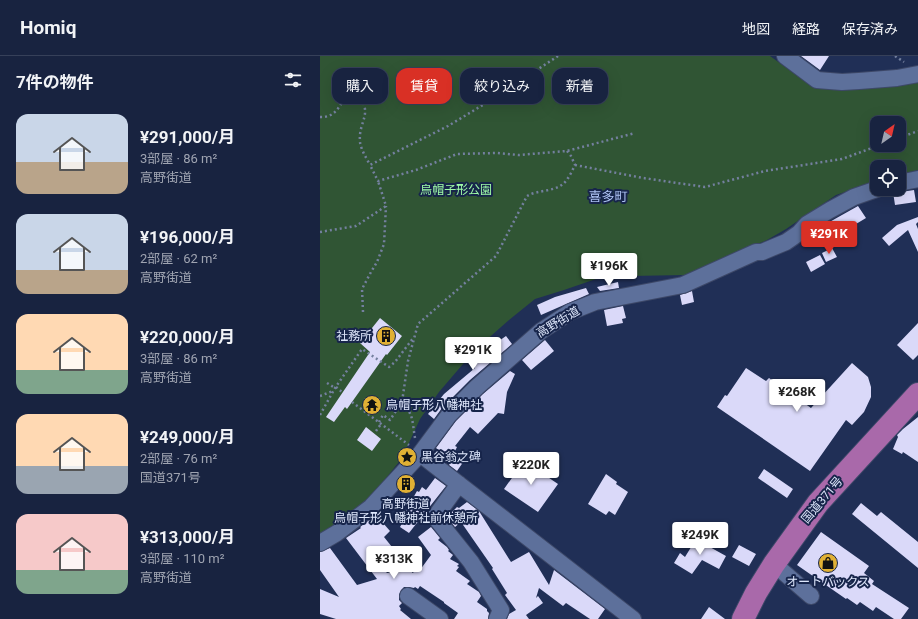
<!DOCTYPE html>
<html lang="ja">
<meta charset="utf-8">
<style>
:root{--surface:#182340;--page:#212b47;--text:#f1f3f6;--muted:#9fa4b1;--line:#364059;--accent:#d93025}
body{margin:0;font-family:Roboto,"Noto Sans JP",sans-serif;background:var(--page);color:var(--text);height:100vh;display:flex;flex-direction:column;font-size:15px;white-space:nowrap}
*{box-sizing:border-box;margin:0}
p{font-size:13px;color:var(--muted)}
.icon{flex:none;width:22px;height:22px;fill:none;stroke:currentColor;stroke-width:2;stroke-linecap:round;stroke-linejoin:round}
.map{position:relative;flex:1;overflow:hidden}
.sheet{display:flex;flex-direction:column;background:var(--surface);width:320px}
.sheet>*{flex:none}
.hud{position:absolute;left:12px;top:12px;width:380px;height:36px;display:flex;gap:8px}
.needle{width:26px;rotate:34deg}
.controls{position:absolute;left:550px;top:60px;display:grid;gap:8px}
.controls a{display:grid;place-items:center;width:36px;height:36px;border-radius:8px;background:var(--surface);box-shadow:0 4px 16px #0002,0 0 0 1px var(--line);font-size:20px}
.price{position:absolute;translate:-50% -34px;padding:0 9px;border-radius:4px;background:#fff;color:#222;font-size:13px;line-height:26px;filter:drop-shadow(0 1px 2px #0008)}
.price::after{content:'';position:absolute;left:50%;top:24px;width:12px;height:9px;margin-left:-6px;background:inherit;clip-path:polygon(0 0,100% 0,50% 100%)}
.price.current{background:var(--accent);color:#fff}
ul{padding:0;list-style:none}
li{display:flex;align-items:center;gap:12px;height:100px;padding:0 16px}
li span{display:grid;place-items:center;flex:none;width:112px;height:80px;border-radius:12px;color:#555}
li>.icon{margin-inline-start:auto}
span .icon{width:48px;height:48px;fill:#fffc;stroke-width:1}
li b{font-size:17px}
h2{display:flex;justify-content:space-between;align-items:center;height:48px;padding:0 16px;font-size:17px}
.tag{padding:0 14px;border-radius:12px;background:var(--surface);box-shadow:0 4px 16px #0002,0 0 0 1px var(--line);font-size:14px;line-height:36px}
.tag.current{background:var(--accent);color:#fff}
header{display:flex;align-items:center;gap:24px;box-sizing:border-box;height:56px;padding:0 20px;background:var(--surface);border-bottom:1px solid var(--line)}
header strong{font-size:19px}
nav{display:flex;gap:22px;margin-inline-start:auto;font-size:14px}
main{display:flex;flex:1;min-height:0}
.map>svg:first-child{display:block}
</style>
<header>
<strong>Homiq</strong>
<nav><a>地図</a><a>経路</a><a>保存済み</a></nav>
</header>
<main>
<section class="sheet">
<h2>7件の物件<svg class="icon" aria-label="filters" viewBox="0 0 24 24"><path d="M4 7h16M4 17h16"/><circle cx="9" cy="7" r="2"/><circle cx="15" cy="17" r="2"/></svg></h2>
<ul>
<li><span style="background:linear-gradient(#c9d6e8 60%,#b9a48a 0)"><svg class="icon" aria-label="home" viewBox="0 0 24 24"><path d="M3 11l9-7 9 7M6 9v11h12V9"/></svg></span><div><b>¥291,000/月</b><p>3部屋 · 86 m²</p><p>高野街道</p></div></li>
<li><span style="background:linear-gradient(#c9d6e8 70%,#b9a48a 0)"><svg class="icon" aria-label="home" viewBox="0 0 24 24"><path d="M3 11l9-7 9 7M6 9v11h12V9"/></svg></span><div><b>¥196,000/月</b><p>2部屋 · 62 m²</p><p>高野街道</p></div></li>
<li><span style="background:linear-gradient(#ffd9b3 70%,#7fa58c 0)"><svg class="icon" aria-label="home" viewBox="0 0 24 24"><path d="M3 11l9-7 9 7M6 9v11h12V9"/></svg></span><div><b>¥220,000/月</b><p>3部屋 · 86 m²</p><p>高野街道</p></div></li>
<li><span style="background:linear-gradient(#ffd9b3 65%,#9aa5b1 0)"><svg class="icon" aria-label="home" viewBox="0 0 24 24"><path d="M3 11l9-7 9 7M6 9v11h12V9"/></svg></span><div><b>¥249,000/月</b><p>2部屋 · 76 m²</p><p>国道371号</p></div></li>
<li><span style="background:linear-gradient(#f6c9c9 70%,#7fa58c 0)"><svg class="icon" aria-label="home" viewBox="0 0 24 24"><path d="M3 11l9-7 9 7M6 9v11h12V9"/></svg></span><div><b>¥313,000/月</b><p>3部屋 · 110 m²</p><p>高野街道</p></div></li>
</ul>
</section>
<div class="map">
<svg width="598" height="563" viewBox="0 0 598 563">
<rect width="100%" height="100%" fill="#202f56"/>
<path fill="#305534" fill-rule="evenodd" d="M0,0H450L475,18L493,27L598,13V114L579,119V111H557V125L516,139L466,173L447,184L366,219L310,220L276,223L244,234L215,243L189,264L155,294L119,336L100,363L82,402L52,440L0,479ZM557,67H579V89H557Z"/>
<path fill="#dad9f9" d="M481,0H509L500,14Z
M594,134L596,146L575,149L573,136H581Z
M538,150L546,162L531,171L503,184L497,173Z
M598,161V166L596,168L598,173V196L588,174L569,190L562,182L577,169Z
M512,192L517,201L506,206L502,197Z
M500,199L505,208L491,216L486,206Z
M298,226L299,232L280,235L277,231Z
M266,232L269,238L221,259L217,249L235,241Z
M372,235L374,246L362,249L360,239Z
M303,250L306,262L302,263L303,267L287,270L284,254Z
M60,262L82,280L67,299L66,298L27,353L25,351L14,366L6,361L50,296L40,287Z
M598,267V299L593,304L577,289Z
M186,280L192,288L150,324L122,352L114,363L108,358L124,338L155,312L149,304L171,287L173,289Z
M225,284L234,295L211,314L202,304Z
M532,307L548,321L551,331V341L544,356L532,369L526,364L490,415L397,351L405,339L407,340L426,312L446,325L449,322L491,352Z
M190,315L195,318L187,336L184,358L178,357L158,378L150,371L135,390L137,391L135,395L146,402L137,415L129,409L132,404L116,392L136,365L163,338Z
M598,361V406L583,396L582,398L573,393L578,381L577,379L583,373Z
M46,371L61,383L52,395L37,384Z
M204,405L238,428L218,456L184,433Z
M444,413L473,433L467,442L438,422Z
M286,418L297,426L296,428L308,436L295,459L289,455L286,459L268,448Z
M115,422L126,430L89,477L80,471L86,460L84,458L97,435L99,436L102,431L106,434Z
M147,446L159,455L191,506L209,496L229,529L234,514L285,553L278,563H270L246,547L243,550L219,532L216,542L218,540L223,547L206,559L209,563H187L189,558L196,554L185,539L187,537L172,513L173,512L141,466L135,471L127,461L137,451L139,452Z
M541,447L557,460L561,456L598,486V512L532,458Z
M56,459L70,475L64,481L72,491L56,504L67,517L83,514L86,512L93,517L96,512L100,514L111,499L98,481L111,471L120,482L118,484L127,491L129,494L128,495L133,499L130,503L139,508L137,510L139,511L136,515L150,525L147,528L159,536L161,540L157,546L167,553V555L169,557L168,563H134L138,557L124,547V546L100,530L98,533L95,531L94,532L89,531H84L81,534L79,539V544L82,547L79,550L81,553L80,554L91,563H16L0,558V533L19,541L0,514V496L10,492L37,529L57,523L26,482L41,472L40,471Z
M501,476L549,510L544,517L554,525L552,528L589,552L581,563H574L556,551L553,555L540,546L537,549L527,542L526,543L477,509Z
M381,480L391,486L388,490L406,500L399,513L382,504L372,518L354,507L360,497L365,501L376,483L378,485Z
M419,489L436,498L429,510L412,501Z
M389,551L405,563H381Z"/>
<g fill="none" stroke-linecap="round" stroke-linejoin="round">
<g stroke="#3d4868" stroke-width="18">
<path id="minor" d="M465,0L497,24L522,26L539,25L577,22L598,18
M579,127L598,123
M100,398L313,563
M139,428L115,461L151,506L181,554L177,563
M0,487L17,477L51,451L100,398L129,359L157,331L221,275L250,256L275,246L363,229L436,196H442L466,186L479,177L487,168L510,154L534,141L557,133
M454,508L491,540
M88,540L120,563"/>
</g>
<g stroke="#3d4868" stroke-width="24">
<path id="highway" d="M423,563L436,537L454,508L498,447L598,338"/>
</g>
<path stroke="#74809f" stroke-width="2.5" stroke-dasharray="2 3" stroke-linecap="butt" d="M238,0L176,41L128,70L50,109L58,125L96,114L137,98L177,97L199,99L247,95L315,77
M575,0L584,6
M0,61C14,62 20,51 25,40L36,36C55,58 38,64 40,86C41,94 47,103 50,109
M579,82L598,75
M255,109L323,122L385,131L445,115L522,103L560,89
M0,176L36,170L66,150L58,125
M43,256L42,233L51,216L57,206L64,188L66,150
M7,327L15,332
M16,331L22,336
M0,340L13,335
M32,346L89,389
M0,359L15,332L42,293L69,311L75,306L94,281
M59,366L63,359L70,364L82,346
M56,375L61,368
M95,382C92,365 94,359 82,346L88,305L98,268L176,200L207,140C217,134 233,136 243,128C248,124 252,115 255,109L251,100L247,95"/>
<use href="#minor" stroke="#5d709b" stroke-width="16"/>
<use href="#highway" stroke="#a969aa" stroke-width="22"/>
</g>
<defs>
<g id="building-disc" transform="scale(1)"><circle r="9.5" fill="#e0b034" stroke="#17254b"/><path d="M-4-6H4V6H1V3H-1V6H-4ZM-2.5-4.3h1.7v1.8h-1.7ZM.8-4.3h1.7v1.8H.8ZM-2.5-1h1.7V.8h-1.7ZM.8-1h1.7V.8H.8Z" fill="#111"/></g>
<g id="temple-disc" transform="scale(1)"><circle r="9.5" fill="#e0b034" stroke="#17254b"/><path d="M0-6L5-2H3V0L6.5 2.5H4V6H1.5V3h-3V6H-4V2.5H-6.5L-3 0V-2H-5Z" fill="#111"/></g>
<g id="sight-disc" transform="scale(1)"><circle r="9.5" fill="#e0b034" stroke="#17254b"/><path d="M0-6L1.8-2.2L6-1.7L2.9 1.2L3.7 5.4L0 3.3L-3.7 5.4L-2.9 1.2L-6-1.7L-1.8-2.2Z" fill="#111"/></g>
<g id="shop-disc" transform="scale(1)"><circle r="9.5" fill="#e0b034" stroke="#17254b"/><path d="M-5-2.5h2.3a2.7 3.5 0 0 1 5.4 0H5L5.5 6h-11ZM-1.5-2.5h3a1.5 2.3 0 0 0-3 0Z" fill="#111"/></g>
</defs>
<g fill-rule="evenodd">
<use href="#building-disc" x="66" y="280"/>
<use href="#temple-disc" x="52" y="349"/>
<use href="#sight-disc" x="87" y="401"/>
<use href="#building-disc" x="86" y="428"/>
<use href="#shop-disc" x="508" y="507"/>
</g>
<g text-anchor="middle" stroke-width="4" stroke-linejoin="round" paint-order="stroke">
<g font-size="12" fill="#9ffba7" stroke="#17254b">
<text x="136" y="138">烏帽子形公園</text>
</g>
<g font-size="12" fill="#dee7fb" stroke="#17254b">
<text transform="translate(238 266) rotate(-31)" y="4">高野街道</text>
<text transform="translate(502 444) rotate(-50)" y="4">国道371号</text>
</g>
<g font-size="12" fill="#dee7fb" stroke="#17254b" text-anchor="start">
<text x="52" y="284" text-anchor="end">社務所</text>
<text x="66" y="353">烏帽子形八幡神社</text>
<text x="101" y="405">黒谷翁之碑</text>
<text x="86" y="452" text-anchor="middle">高野街道<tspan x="86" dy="14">烏帽子形八幡神社前休憩所</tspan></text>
<text x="508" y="530" text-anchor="middle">オートバックス</text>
</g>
<g font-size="13" fill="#adc2f3" stroke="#17254b">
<text x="288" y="145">喜多町</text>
</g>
</g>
</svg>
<div class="controls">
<a><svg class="needle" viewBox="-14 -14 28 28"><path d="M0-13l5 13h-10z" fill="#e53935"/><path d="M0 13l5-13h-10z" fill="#9fa4b1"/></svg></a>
<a><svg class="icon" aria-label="locate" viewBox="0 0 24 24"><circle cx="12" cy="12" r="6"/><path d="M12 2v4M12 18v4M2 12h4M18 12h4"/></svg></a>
</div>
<b class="price current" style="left:509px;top:199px">¥291K</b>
<b class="price" style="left:289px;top:231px">¥196K</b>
<b class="price" style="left:153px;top:315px">¥291K</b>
<b class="price" style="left:477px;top:357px">¥268K</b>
<b class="price" style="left:211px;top:430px">¥220K</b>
<b class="price" style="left:380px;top:500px">¥249K</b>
<b class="price" style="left:74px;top:524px">¥313K</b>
<div class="hud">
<a class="tag">購入</a>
<a class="tag current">賃貸</a>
<a class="tag">絞り込み</a>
<a class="tag">新着</a>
</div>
</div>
</main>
